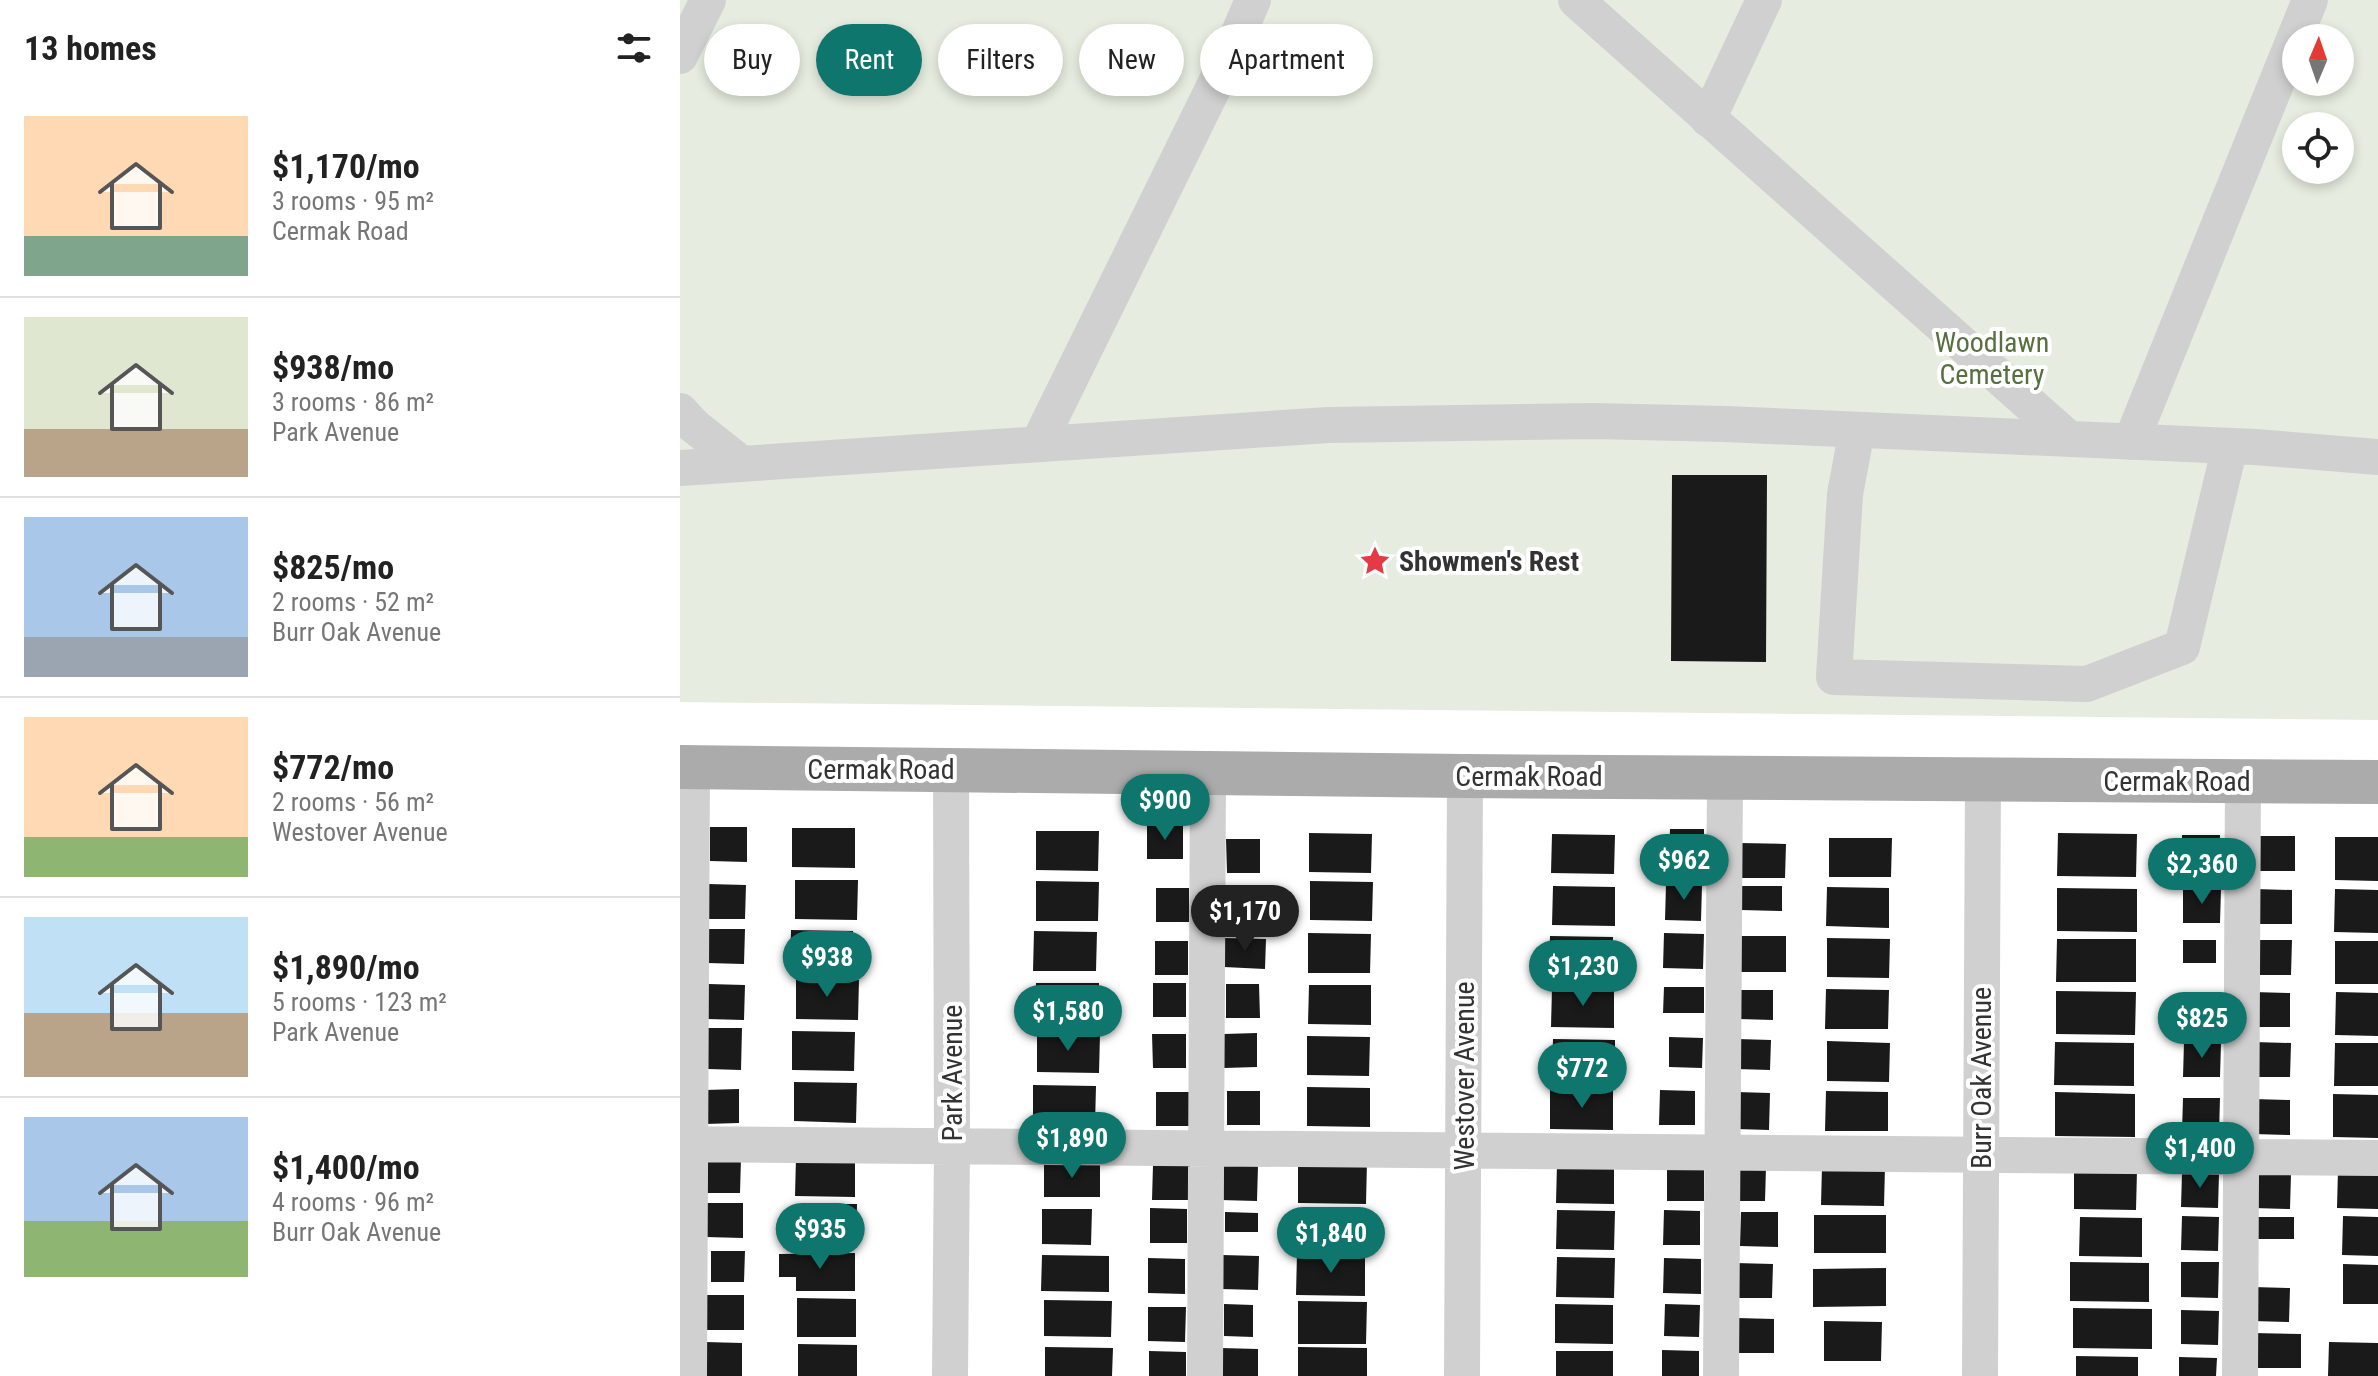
<!DOCTYPE html>
<meta charset="utf-8">
<style>
:root{--surface:#fff;--page:#f2f2f2;--text:#222;--muted:#767676;--line:#e0e0e0;--accent:#0f766e}
body{margin:0;font-family:"Roboto Condensed",sans-serif;background:var(--page);color:var(--text);height:100vh;display:flex;flex-direction:column;font-size:30px;white-space:nowrap}
*{box-sizing:border-box;margin:0}
p{font-size:26px;color:var(--muted)}
.icon{flex:none;width:44px;height:44px;fill:none;stroke:currentColor;stroke-width:2;stroke-linecap:round;stroke-linejoin:round}
.map{position:relative;flex:1;overflow:hidden}
.side{display:flex;flex-direction:column;background:var(--surface);width:680px}
.side>*{flex:none}
.top-card{position:absolute;left:24px;top:24px;width:760px;height:72px;display:flex;gap:16px}
.needle{width:52px;rotate:2deg}
.fabs{position:absolute;left:1602px;top:24px;display:grid;gap:16px}
.fabs a{display:grid;place-items:center;width:72px;height:72px;border-radius:50%;background:var(--surface);box-shadow:0 4px 12px #0003;font-size:40px}
.price{position:absolute;translate:-50% -68px;padding:0 18px;border-radius:28px;background:var(--accent);color:#fff;font-size:26px;line-height:52px;filter:drop-shadow(0 2px 4px #0008)}
.price::after{content:'';position:absolute;left:50%;top:48px;width:24px;height:18px;margin-left:-12px;background:inherit;clip-path:polygon(0 0,100% 0,50% 100%)}
.price.active{background:#222;color:#fff}
ul{padding:0;list-style:none}
li{display:flex;align-items:center;gap:24px;height:200px;padding:0 24px}
li+li{border-top:2px solid var(--line)}
li span{display:grid;place-items:center;flex:none;width:224px;height:160px;border-radius:0px;color:#555}
li>.icon{margin-inline-start:auto}
span .icon{width:96px;height:96px;fill:#fffc;stroke-width:1}
li b{font-size:34px}
h2{display:flex;justify-content:space-between;align-items:center;height:96px;padding:0 24px;font-size:34px}
.tag{padding:0 28px;border-radius:36px;background:var(--surface);box-shadow:0 4px 12px #0003;font-size:28px;line-height:72px}
.tag.active{background:var(--accent);color:#fff}
main{display:flex;flex:1;min-height:0}
.map>svg:first-child{display:block}
</style>
<main>
<section class="side">
<h2>13 homes<svg class="icon" aria-label="filters" viewBox="0 0 24 24"><path d="M4 7h16M4 17h16"/><circle cx="9" cy="7" r="2"/><circle cx="15" cy="17" r="2"/></svg></h2>
<ul>
<li><span style="background:linear-gradient(#ffd9b3 75%,#7fa58c 0)"><svg class="icon" aria-label="home" viewBox="0 0 24 24"><path d="M3 11l9-7 9 7M6 9v11h12V9"/></svg></span><div><b>$1,170/mo</b><p>3 rooms · 95 m²</p><p>Cermak Road</p></div></li>
<li><span style="background:linear-gradient(#dfe7d0 70%,#b9a48a 0)"><svg class="icon" aria-label="home" viewBox="0 0 24 24"><path d="M3 11l9-7 9 7M6 9v11h12V9"/></svg></span><div><b>$938/mo</b><p>3 rooms · 86 m²</p><p>Park Avenue</p></div></li>
<li><span style="background:linear-gradient(#a9c7e8 75%,#9aa5b1 0)"><svg class="icon" aria-label="home" viewBox="0 0 24 24"><path d="M3 11l9-7 9 7M6 9v11h12V9"/></svg></span><div><b>$825/mo</b><p>2 rooms · 52 m²</p><p>Burr Oak Avenue</p></div></li>
<li><span style="background:linear-gradient(#ffd9b3 75%,#8fb573 0)"><svg class="icon" aria-label="home" viewBox="0 0 24 24"><path d="M3 11l9-7 9 7M6 9v11h12V9"/></svg></span><div><b>$772/mo</b><p>2 rooms · 56 m²</p><p>Westover Avenue</p></div></li>
<li><span style="background:linear-gradient(#bfe0f5 60%,#b9a48a 0)"><svg class="icon" aria-label="home" viewBox="0 0 24 24"><path d="M3 11l9-7 9 7M6 9v11h12V9"/></svg></span><div><b>$1,890/mo</b><p>5 rooms · 123 m²</p><p>Park Avenue</p></div></li>
<li><span style="background:linear-gradient(#a9c7e8 65%,#8fb573 0)"><svg class="icon" aria-label="home" viewBox="0 0 24 24"><path d="M3 11l9-7 9 7M6 9v11h12V9"/></svg></span><div><b>$1,400/mo</b><p>4 rooms · 96 m²</p><p>Burr Oak Avenue</p></div></li>
</ul>
</section>
<div class="map">
<svg width="1698" height="1376" viewBox="0 0 1698 1376">
<rect width="100%" height="100%" fill="#fff"/>
<path fill="#e6ecdf" fill-rule="evenodd" d="M0,0H1698V720L0,702ZM1616,38H1660V82H1616ZM1616,126H1660V170H1616Z"/>
<path fill="#1a1a1a" d="M992,475H1087L1086,662L991,661Z
M467,825H503V859H467Z
M30,827H67V862L30,861Z
M112,828H175V868L112,867Z
M990,829H1024V855H989Z
M356,831H419L418,871L356,870Z
M629,833L692,834L691,873L629,872Z
M1378,833L1457,834L1456,877L1377,876Z
M872,834L935,835L934,874L871,873Z
M1502,835H1540L1539,870L1502,869Z
M1578,836H1615V871H1578Z
M1655,837H1698V881L1655,880Z
M1149,838H1212L1211,877H1149Z
M546,839H580V873H547Z
M1059,843L1106,844L1105,878H1058Z
M115,880H178L177,920L115,919Z
M356,881L419,882L418,921H356Z
M630,881L693,882L692,921L630,920Z
M28,884L66,885L65,919H28Z
M986,884L1022,885L1021,921L985,920Z
M873,886L935,887V926L872,925Z
M1061,886H1102V911L1061,910Z
M1147,887L1209,888V928L1146,926Z
M476,888H509V922H476Z
M1377,888L1457,889V932L1377,931Z
M1503,888L1541,889L1540,923H1503Z
M1575,889L1612,890V924H1575Z
M1655,889L1698,890V933L1654,932Z
M546,892L580,893L579,923L546,922Z
M28,929H65L64,964L27,963Z
M111,930L173,931V970L110,969Z
M354,931L417,932L416,971H353Z
M628,933L691,934L690,973H628Z
M984,933L1024,934L1023,969L983,968Z
M870,936L933,937L932,976L869,975Z
M1058,936H1106V972H1057Z
M545,938L586,939L585,969L544,967Z
M1147,938L1210,939L1209,978L1147,977Z
M1377,939H1456V982H1376Z
M1503,940H1536V963H1503Z
M1574,940H1612L1611,975H1574Z
M475,941H508V975H475Z
M1655,941H1698V984H1655Z
M116,979L179,980L178,1020L116,1019Z
M356,983H419V1023L356,1022Z
M473,983H506V1017H473Z
M28,984L65,985L64,1020L27,1019Z
M546,984H579L580,1018H546Z
M629,985H691V1025L628,1024Z
M984,987H1024V1013H983Z
M872,988L934,989V1028L871,1027Z
M1146,989L1209,990L1208,1029H1145Z
M1060,990H1093V1020L1059,1019Z
M1376,991L1456,992L1455,1035L1376,1034Z
M1573,992L1610,993V1027H1572Z
M1656,992L1698,993V1036L1655,1035Z
M1504,996H1542L1541,1031H1504Z
M28,1028H62L61,1070L28,1069Z
M112,1031L175,1032L174,1071L112,1070Z
M357,1033L420,1034L419,1073L357,1072Z
M577,1033V1067L544,1068V1034Z
M472,1034H506V1068H473Z
M627,1036L690,1037L689,1076L627,1075Z
M989,1037L1023,1038L1022,1068L989,1067Z
M873,1039L935,1040V1079L872,1078Z
M1057,1039L1091,1040L1090,1070L1056,1069Z
M1147,1041L1210,1043L1209,1082L1147,1081Z
M1375,1042L1454,1043V1086L1374,1085Z
M1504,1042L1541,1043L1540,1077H1503Z
M1573,1042L1611,1043L1610,1077H1573Z
M1655,1043H1698V1086H1654Z
M114,1082L177,1083L176,1123L114,1121Z
M353,1085L416,1086L415,1125L353,1124Z
M627,1087L690,1088V1127L627,1126Z
M59,1089V1123L25,1124V1090Z
M870,1090L933,1091V1130L870,1129Z
M980,1090L1015,1091V1125H979Z
M547,1091H580V1125H547Z
M1146,1091L1208,1092V1131H1145Z
M476,1092H509V1126H476Z
M1056,1092L1090,1093L1089,1130L1056,1129Z
M1375,1092L1455,1094V1137L1375,1136Z
M1653,1094L1698,1095V1138L1653,1137Z
M1503,1098H1540L1539,1133L1502,1132Z
M1573,1099L1610,1100V1135L1573,1134Z
M116,1157L175,1158V1197L115,1196Z
M23,1158H61L60,1193H23Z
M618,1161H687L686,1204L618,1203Z
M420,1162V1197H364V1163Z
M877,1164H934V1204L876,1203Z
M473,1165L510,1166V1200H472Z
M541,1165H578L577,1201L540,1200Z
M987,1166H1024V1201H987Z
M1142,1166H1205L1204,1206L1141,1205Z
M1055,1167H1086L1085,1201H1054Z
M1658,1169L1698,1170V1209L1657,1208Z
M1394,1170H1457L1456,1210L1394,1209Z
M1502,1173L1539,1174L1538,1208L1501,1207Z
M1574,1174H1611L1610,1209L1573,1208Z
M26,1203H63V1238L26,1237Z
M118,1204H177L176,1243L117,1242Z
M470,1208L507,1209V1243H470Z
M362,1209H412L411,1245L362,1244Z
M627,1209H684V1248H626Z
M877,1210L935,1211L934,1250L876,1249Z
M984,1210L1020,1211V1245H983Z
M545,1212L578,1213V1232H545Z
M1061,1212H1098V1247L1060,1246Z
M1134,1215H1206V1253H1134Z
M1502,1216L1539,1217L1538,1251L1501,1250Z
M1663,1216L1698,1217V1256L1662,1255Z
M1400,1217L1462,1218V1257L1399,1256Z
M1576,1217H1614V1239H1576Z
M31,1251H65L64,1282H31Z
M175,1253V1291H116V1277H99V1254Z
M617,1253L685,1254V1296L616,1295Z
M362,1255L429,1256V1292L361,1291Z
M542,1255L579,1256L578,1290L541,1289Z
M877,1257L935,1258L934,1298L876,1297Z
M468,1258L505,1259V1294L468,1293Z
M984,1258L1021,1259V1294L983,1293Z
M1390,1262L1469,1263V1302L1390,1301Z
M1501,1262H1539L1538,1298L1501,1297Z
M1055,1263L1093,1264L1092,1298H1055Z
M1663,1264L1698,1265V1304H1663Z
M1206,1268V1306L1133,1307V1269Z
M1573,1287L1610,1288L1609,1322L1572,1321Z
M27,1295H64V1330H27Z
M117,1298L176,1299V1337H117Z
M364,1300L432,1301L431,1337L364,1336Z
M618,1301L687,1302L686,1344H618Z
M544,1304L573,1305V1337L544,1336Z
M875,1304L933,1305V1344L875,1343Z
M985,1304L1020,1305L1019,1337L984,1336Z
M468,1307H506L505,1342L468,1341Z
M1393,1308L1472,1309V1349L1393,1348Z
M1501,1310L1539,1311L1538,1345L1501,1344Z
M1057,1318L1094,1319V1353H1057Z
M1144,1321L1202,1322L1201,1361H1144Z
M1572,1333L1621,1334V1368H1572Z
M25,1342L62,1343V1376H24Z
M1649,1342L1698,1343V1376H1648Z
M118,1344L177,1345V1376H118Z
M365,1347L433,1348L432,1376H365Z
M618,1347L687,1348V1376H618Z
M541,1348L578,1349V1376H541Z
M982,1350L1019,1351V1376H982Z
M469,1351L506,1352V1376H469Z
M876,1351H933V1376H876Z
M1396,1356L1458,1357V1376H1396Z
M1499,1357L1537,1358L1536,1376H1499Z"/>
<g fill="none" stroke-linecap="round" stroke-linejoin="round">
<path stroke="#d0d0d0" stroke-width="36" d="M896,0L1389,439
M0,56L28,0
M1028,119L1084,0
M0,411L14,426L62,464
M1177,430L1165,494L1154,677L1407,684L1502,647L1550,446
M1451,442L1630,0
M358,444L548,58L573,0
M0,468L648,425L913,421L1045,424L1575,447L1698,457
M0,1144L1698,1158
M9,1376L12,767
M270,1376L272,1146L271,770
M525,1376L528,772
M782,1376L785,776
M1041,1376L1045,777
M1300,1376L1303,779
M1560,1376L1563,781"/>
<path stroke="#ababab" stroke-width="44" d="M0,767L785,776L1698,782"/>
</g>
<defs>
<g id="sight-bare" transform="scale(2.4)"><path d="M0-6L1.8-2.2L6-1.7L2.9 1.2L3.7 5.4L0 3.3L-3.7 5.4L-2.9 1.2L-6-1.7L-1.8-2.2Z" fill="#e63946" stroke="#fff" stroke-width="2.5" paint-order="stroke"/></g>
</defs>
<g fill-rule="evenodd">
<use href="#sight-bare" x="695" y="561"/>
</g>
<g text-anchor="middle" stroke-width="8" stroke-linejoin="round" paint-order="stroke">
<g font-size="28" fill="#56703f" stroke="#fff">
<text x="1312" y="352">Woodlawn<tspan x="1312" dy="32">Cemetery</tspan></text>
</g>
<g font-size="28" font-weight="bold" fill="#333" stroke="#fff" text-anchor="start">
<text x="719" y="571">Showmen's Rest</text>
</g>
<g font-size="28" fill="#333" stroke="#fff">
<text x="201" y="779">Cermak Road</text>
<text x="849" y="786">Cermak Road</text>
<text x="1497" y="791">Cermak Road</text>
<text transform="translate(272 1073) rotate(-90)" y="10">Park Avenue</text>
<text transform="translate(784 1076) rotate(-90)" y="10">Westover Avenue</text>
<text transform="translate(1301 1078) rotate(-90)" y="10">Burr Oak Avenue</text>
</g>
</g>
</svg>
<div class="fabs">
<a><svg class="needle" viewBox="-14 -14 28 28"><path d="M0-13l5 13h-10z" fill="#e53935"/><path d="M0 13l5-13h-10z" fill="#767676"/></svg></a>
<a><svg class="icon" aria-label="locate" viewBox="0 0 24 24"><circle cx="12" cy="12" r="6"/><path d="M12 2v4M12 18v4M2 12h4M18 12h4"/></svg></a>
</div>
<b class="price" style="left:485px;top:842px">$900</b>
<b class="price" style="left:1004px;top:902px">$962</b>
<b class="price" style="left:1522px;top:906px">$2,360</b>
<b class="price active" style="left:565px;top:953px">$1,170</b>
<b class="price" style="left:147px;top:999px">$938</b>
<b class="price" style="left:903px;top:1008px">$1,230</b>
<b class="price" style="left:388px;top:1053px">$1,580</b>
<b class="price" style="left:1522px;top:1060px">$825</b>
<b class="price" style="left:902px;top:1110px">$772</b>
<b class="price" style="left:392px;top:1180px">$1,890</b>
<b class="price" style="left:1520px;top:1190px">$1,400</b>
<b class="price" style="left:140px;top:1271px">$935</b>
<b class="price" style="left:651px;top:1275px">$1,840</b>
<div class="top-card">
<a class="tag">Buy</a>
<a class="tag active">Rent</a>
<a class="tag">Filters</a>
<a class="tag">New</a>
<a class="tag">Apartment</a>
</div>
</div>
</main>
